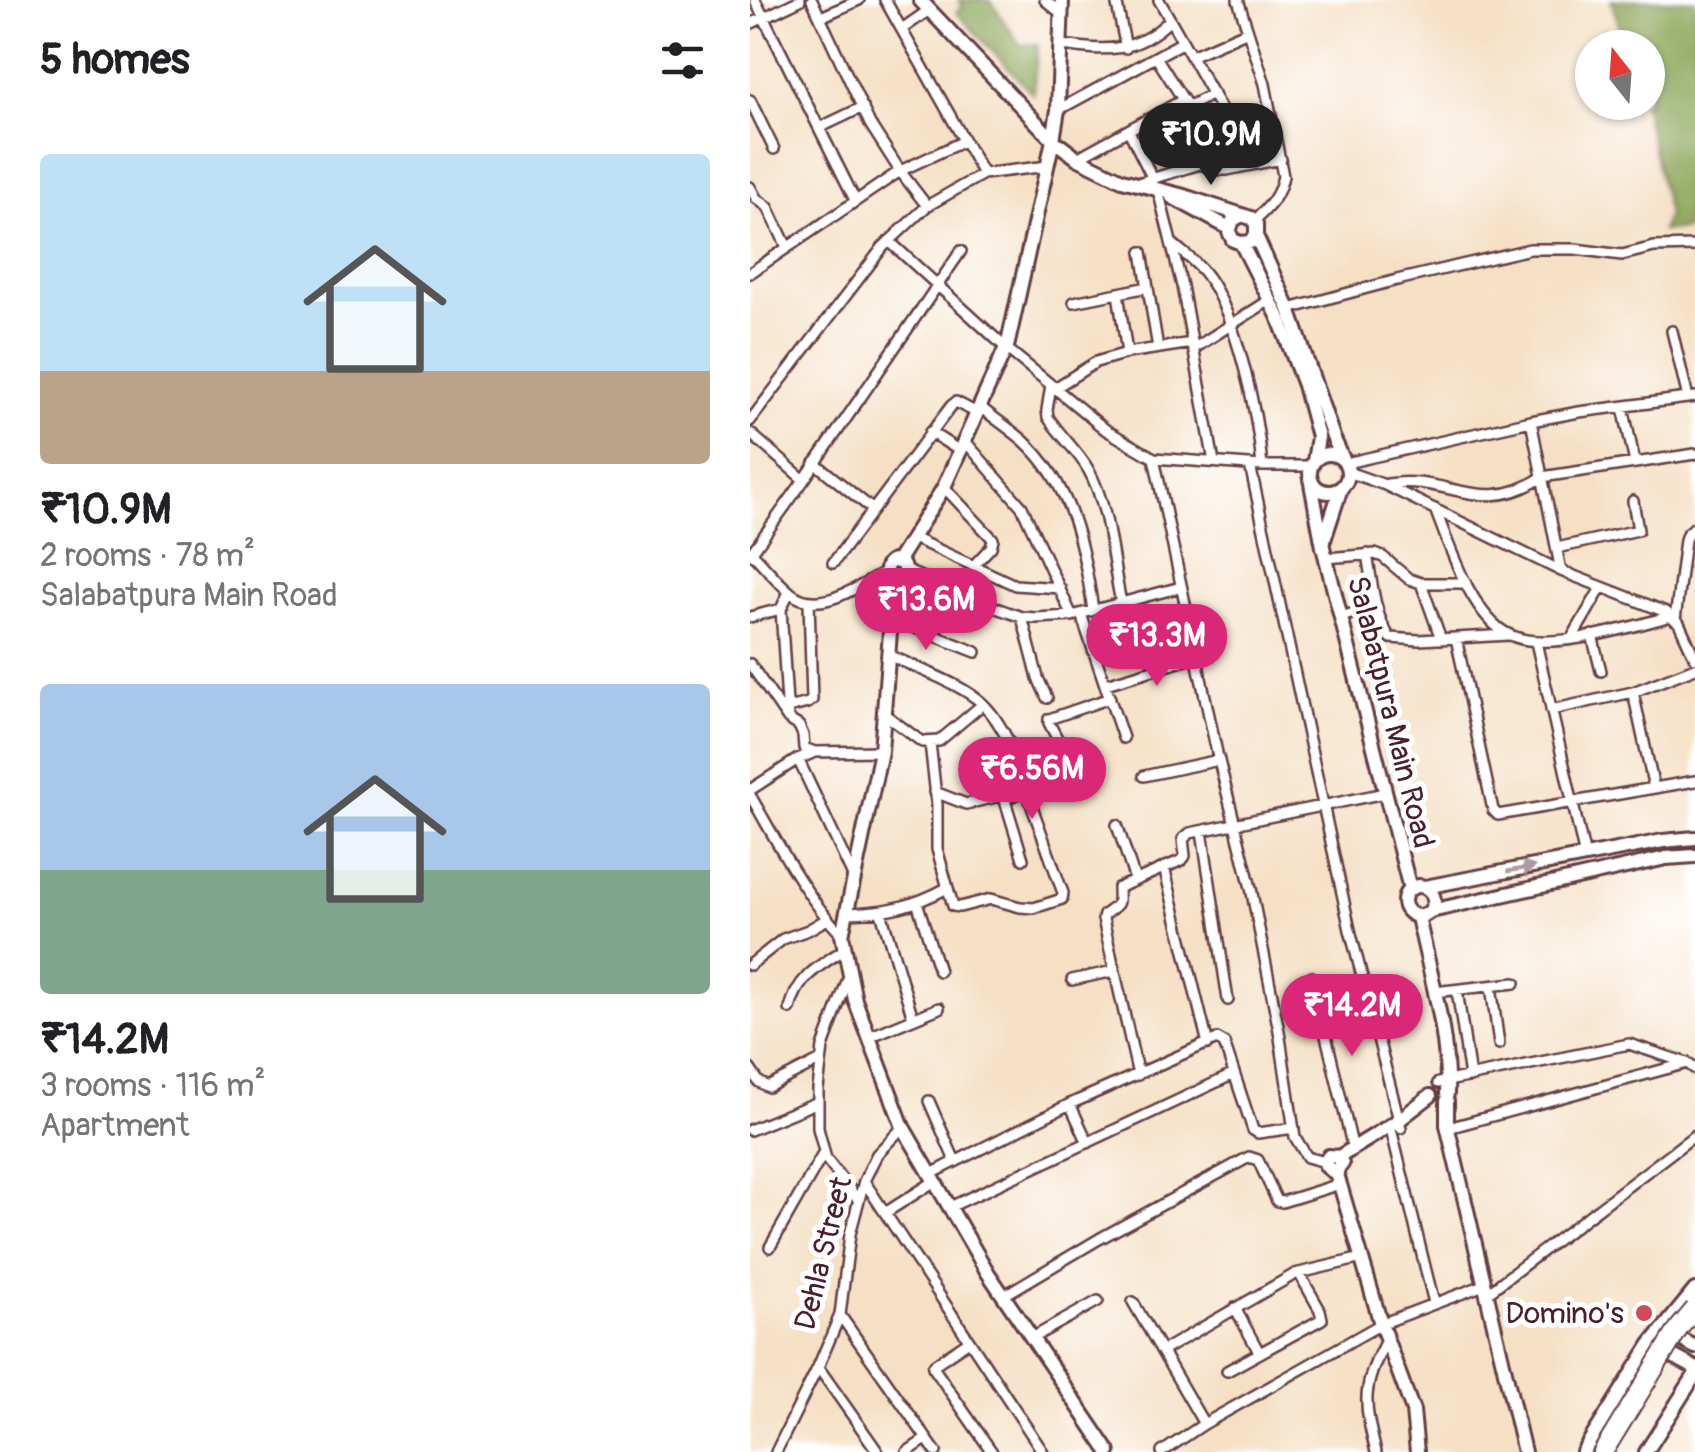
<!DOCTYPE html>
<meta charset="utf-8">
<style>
:root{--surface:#fff;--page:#f6f6f6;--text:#202124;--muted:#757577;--accent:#db2777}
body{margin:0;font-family:Pangolin,sans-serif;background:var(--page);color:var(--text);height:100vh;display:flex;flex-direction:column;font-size:38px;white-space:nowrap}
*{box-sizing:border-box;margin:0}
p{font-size:32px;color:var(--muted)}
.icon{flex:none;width:55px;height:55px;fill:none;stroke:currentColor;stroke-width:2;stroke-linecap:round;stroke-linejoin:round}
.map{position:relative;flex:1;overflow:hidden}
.details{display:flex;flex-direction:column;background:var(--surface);width:750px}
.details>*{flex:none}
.needle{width:65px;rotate:343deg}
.controls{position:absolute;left:825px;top:30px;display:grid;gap:20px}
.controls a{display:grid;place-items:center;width:90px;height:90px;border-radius:50%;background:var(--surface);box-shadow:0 2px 8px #0004;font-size:50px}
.price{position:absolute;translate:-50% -85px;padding:0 22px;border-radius:35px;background:var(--accent);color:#fff;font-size:32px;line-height:65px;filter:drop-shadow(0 2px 5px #0008)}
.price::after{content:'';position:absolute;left:50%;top:60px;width:30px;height:22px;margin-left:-15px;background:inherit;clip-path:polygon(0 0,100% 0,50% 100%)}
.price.on{background:#222;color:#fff}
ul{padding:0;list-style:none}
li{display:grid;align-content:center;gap:20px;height:530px;padding:0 40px}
li span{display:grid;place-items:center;height:310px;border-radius:10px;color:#555}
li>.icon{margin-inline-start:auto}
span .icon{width:180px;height:180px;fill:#fffc;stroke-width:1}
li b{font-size:42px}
h2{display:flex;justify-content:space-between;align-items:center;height:120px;padding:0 40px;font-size:42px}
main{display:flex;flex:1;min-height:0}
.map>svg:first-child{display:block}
</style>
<main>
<section class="details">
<h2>5 homes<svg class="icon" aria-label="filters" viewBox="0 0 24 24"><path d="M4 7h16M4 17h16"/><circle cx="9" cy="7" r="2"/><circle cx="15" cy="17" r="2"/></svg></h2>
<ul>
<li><span style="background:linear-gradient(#bfe0f5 70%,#b9a48a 0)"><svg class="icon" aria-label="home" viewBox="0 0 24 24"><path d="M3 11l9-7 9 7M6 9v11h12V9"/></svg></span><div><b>₹10.9M</b><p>2 rooms · 78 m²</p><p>Salabatpura Main Road</p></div></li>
<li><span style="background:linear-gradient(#a9c7e8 60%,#7fa58c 0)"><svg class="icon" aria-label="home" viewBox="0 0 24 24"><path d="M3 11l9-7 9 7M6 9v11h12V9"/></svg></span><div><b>₹14.2M</b><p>3 rooms · 116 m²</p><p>Apartment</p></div></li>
</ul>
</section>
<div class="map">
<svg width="945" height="1452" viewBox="0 0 945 1452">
<rect width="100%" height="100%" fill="#fff"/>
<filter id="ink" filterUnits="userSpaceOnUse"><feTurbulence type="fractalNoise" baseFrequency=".01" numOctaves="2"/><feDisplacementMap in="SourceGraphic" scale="20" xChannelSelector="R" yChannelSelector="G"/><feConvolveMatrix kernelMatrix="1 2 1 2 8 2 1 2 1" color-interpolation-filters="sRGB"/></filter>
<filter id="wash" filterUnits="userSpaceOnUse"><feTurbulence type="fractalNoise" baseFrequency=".0048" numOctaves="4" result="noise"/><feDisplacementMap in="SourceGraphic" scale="40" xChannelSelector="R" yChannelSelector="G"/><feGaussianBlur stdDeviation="2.25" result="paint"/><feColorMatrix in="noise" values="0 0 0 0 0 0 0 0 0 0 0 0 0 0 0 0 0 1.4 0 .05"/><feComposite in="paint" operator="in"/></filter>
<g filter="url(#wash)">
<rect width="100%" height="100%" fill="#f5e0c5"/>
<path fill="#8ca658" stroke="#6b6242" stroke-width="2.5" d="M208,0H240L270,45L288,44L283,94L206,12L213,6Z
M861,0H945V191L938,195L936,229L911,231L918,215L893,103L898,102V48L876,47Z"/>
</g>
<g filter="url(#ink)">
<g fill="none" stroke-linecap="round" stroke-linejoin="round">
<g stroke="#643c42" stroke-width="14">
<path id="street" d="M5,0L105,200
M62,0L120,124L150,171L177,206
M135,0L233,174
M295,0L312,14
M366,0L376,48
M409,0L488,139L483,144L443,165
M488,0L515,84L533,176C529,197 519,207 504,221
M71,17L109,0
M0,24L50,0
M152,29L179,10
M312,45C357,51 385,54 420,20
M441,56L498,31
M406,57L436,104L441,105L463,94
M0,100L24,149
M308,110L433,42
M69,128L113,107
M379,131L403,179
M327,158L433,100
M388,183L450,164L466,170H477L531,159
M0,187L6,198L18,207L37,247
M408,190L432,286L464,462
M139,241L256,348L356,430L404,458L512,466H561
M423,244C434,254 448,263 457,276C487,317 508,416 512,466
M392,252L408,348
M0,273L150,171L214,141
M368,293L377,353
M324,302L398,287
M539,309L647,280L780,249H825L872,255L904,247L945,246
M922,331L938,398
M443,349L520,300
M301,385L297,410L298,417C310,436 327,450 338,469C360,508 361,559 371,602
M305,388L346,362L377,353L442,343
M230,407C244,418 259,428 273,440C322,484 334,548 343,610
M873,407L885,463
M0,421L133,247L177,206L233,174L298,166
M781,421L811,571
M180,432L210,451
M0,433L54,480
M215,441L272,507L322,616
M404,458L467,753L501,888L529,1031L545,1137L557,1157L575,1162
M65,463L122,509
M596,463L781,421L829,412L945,397
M500,465L600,930L651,1128
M598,472L635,485L811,571L916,612L929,623L945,658
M638,484C696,474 733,518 792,477L945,454
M194,487L243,539L241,547L224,565
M685,509C699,545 722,618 760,635C799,653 880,627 921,616
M161,537L265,585L310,588
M807,548L888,530L883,501
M2,553C15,566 27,582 41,593C69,616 110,585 136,572
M617,554C622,581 624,615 640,638L669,640L759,635
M0,555L54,480L211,251
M576,558L625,554L633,557L659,579L671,583H716
M83,563L202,405L206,402L227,413
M154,570L249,609L272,617L286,618L322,616L431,587
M671,583L691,639
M331,614L373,738
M0,617L31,609
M272,617L288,678L297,698
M590,617L627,607
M140,618L226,652
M925,620L935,540L937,534L945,527
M842,635L851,671
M706,638L743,810L748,815L945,781
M822,638L851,588
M786,642L835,857
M137,654C165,668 213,684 234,705C250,721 260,745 271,765
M0,664L38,719L49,726L53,735L54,748L65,752
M356,684L446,657
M883,692L904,788
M38,708L58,703L62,700L59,601
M801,710L883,692L945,668
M133,713L172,742L189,741L233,704
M38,719L31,609L39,592
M180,743L187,805V849L203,906L210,907L241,899L270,907L284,908L312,899L313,893L276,790
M48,759L103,876
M394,776L469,760
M0,790L48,759L65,752L131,751
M185,792L216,804L246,797H260L276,790L316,760V755L299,723V719L360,698
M0,795C28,843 54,895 92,935
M254,797L273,859
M367,825L385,880
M452,831L478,1000
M414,867L458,1044
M167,902L189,971
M131,912L163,1018
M97,913C136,912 162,907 197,888
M0,965L33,939L58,930L77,919
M99,976L73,1047L68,1089V1128L76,1159L109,1201
M562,977L603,1149
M322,980L364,971
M741,986L749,1044
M707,990L720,1077
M684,992L765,983
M40,1009C47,977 69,966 95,949
M119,1037L189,1008
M0,1069L9,1082L18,1087L71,1060
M388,1075L353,919L354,915C368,903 369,909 368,888L432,860L435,856L433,839L440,833L635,793
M688,1083L879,1044L937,1063L945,1069
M179,1101L205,1161
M320,1104L338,1143
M698,1128L934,1064
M0,1130L68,1102
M642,1133L684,1303
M181,1174L320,1104L467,1039L474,1043L503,1130L508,1133L544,1128
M114,1181L293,1452
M200,1207L484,1074
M135,1213L185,1181
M20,1247L73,1154
M736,1294L945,1135
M253,1296L349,1239L499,1157L508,1160L527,1201L532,1202L590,1184
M383,1302L454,1424
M485,1308L509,1352
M90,1315L186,1452
M282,1338L348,1301
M219,1341L185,1364L183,1367L242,1452
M412,1351L545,1274L612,1258
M68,1367L128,1452
M477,1371L572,1319L570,1310L549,1273
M26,1452L68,1367L90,1315L100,1234L114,1181L127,1154L153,1127
M157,1452L176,1439
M412,1452L454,1424L631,1324L734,1285
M626,1452C613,1401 612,1388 636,1340"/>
</g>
<g stroke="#643c42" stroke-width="18">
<path id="secondary" d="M170,0L303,140L327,158L372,180L434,196L501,218L506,224V236L500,242L491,243
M422,197L479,228
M491,216L483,220L479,232L483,240L491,243L528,316L554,385L568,437L564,461
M506,236L539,309L583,437L593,459
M560 473a19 19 0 1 1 38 0a19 19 0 1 1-38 0Z
M560,478L573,547L660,889
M574,540L591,488
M136 570a9 9 0 1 1 18 0a9 9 0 1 1-18 0Z
M147,562L194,487L258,343L303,140L308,110L312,0
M144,579L131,751L92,935L105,1000L153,1127L238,1273L359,1452
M654 901a15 15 0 1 1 30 0a15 15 0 1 1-30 0Z
M675,887L913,841L945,838
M681,911L916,858L945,856
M668,917C680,974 699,1035 697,1094
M697,1101V1125L774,1452
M589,1157L592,1164L586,1171L631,1324L663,1411L667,1452
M586,1171H582L576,1166L575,1162L579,1156L589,1157L649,1120L680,1096
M919,1333L945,1347
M908,1348L945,1368
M833,1452L901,1344L945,1290
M896,1452L945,1375"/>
</g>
<use href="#street" stroke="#fff" stroke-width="9"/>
<use href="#secondary" stroke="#fff" stroke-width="12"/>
<g stroke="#643c42" stroke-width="22" stroke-linecap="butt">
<path id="highway-bridge" d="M853,1452L929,1328L945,1309"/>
</g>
<use href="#highway-bridge" stroke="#fff" stroke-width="18"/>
</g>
<defs><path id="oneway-solid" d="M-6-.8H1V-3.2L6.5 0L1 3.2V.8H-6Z" transform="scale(2.5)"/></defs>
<use fill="#ae9aa0" href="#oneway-solid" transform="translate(771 869) rotate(-10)"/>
</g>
<circle fill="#d1495b" stroke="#fff" stroke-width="4" cx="894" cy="1313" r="10"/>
<g text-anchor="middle" stroke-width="10" stroke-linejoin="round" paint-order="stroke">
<g font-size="30" fill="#4a1f2b" stroke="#fff">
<text transform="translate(641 712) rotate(76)" y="10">Salabatpura Main Road</text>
<text transform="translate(73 1253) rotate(-76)" y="10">Dehla Street</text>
</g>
<g font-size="30" fill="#4a1f2b" stroke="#fff" text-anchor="end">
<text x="874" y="1323">Domino's</text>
</g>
</g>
</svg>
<div class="controls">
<a><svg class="needle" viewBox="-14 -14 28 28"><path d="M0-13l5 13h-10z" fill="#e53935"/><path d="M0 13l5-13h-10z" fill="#757577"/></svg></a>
</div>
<b class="price on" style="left:461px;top:188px">₹10.9M</b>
<b class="price" style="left:176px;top:653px">₹13.6M</b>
<b class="price" style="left:407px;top:689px">₹13.3M</b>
<b class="price" style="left:282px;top:822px">₹6.56M</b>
<b class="price" style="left:602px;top:1059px">₹14.2M</b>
</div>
</main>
